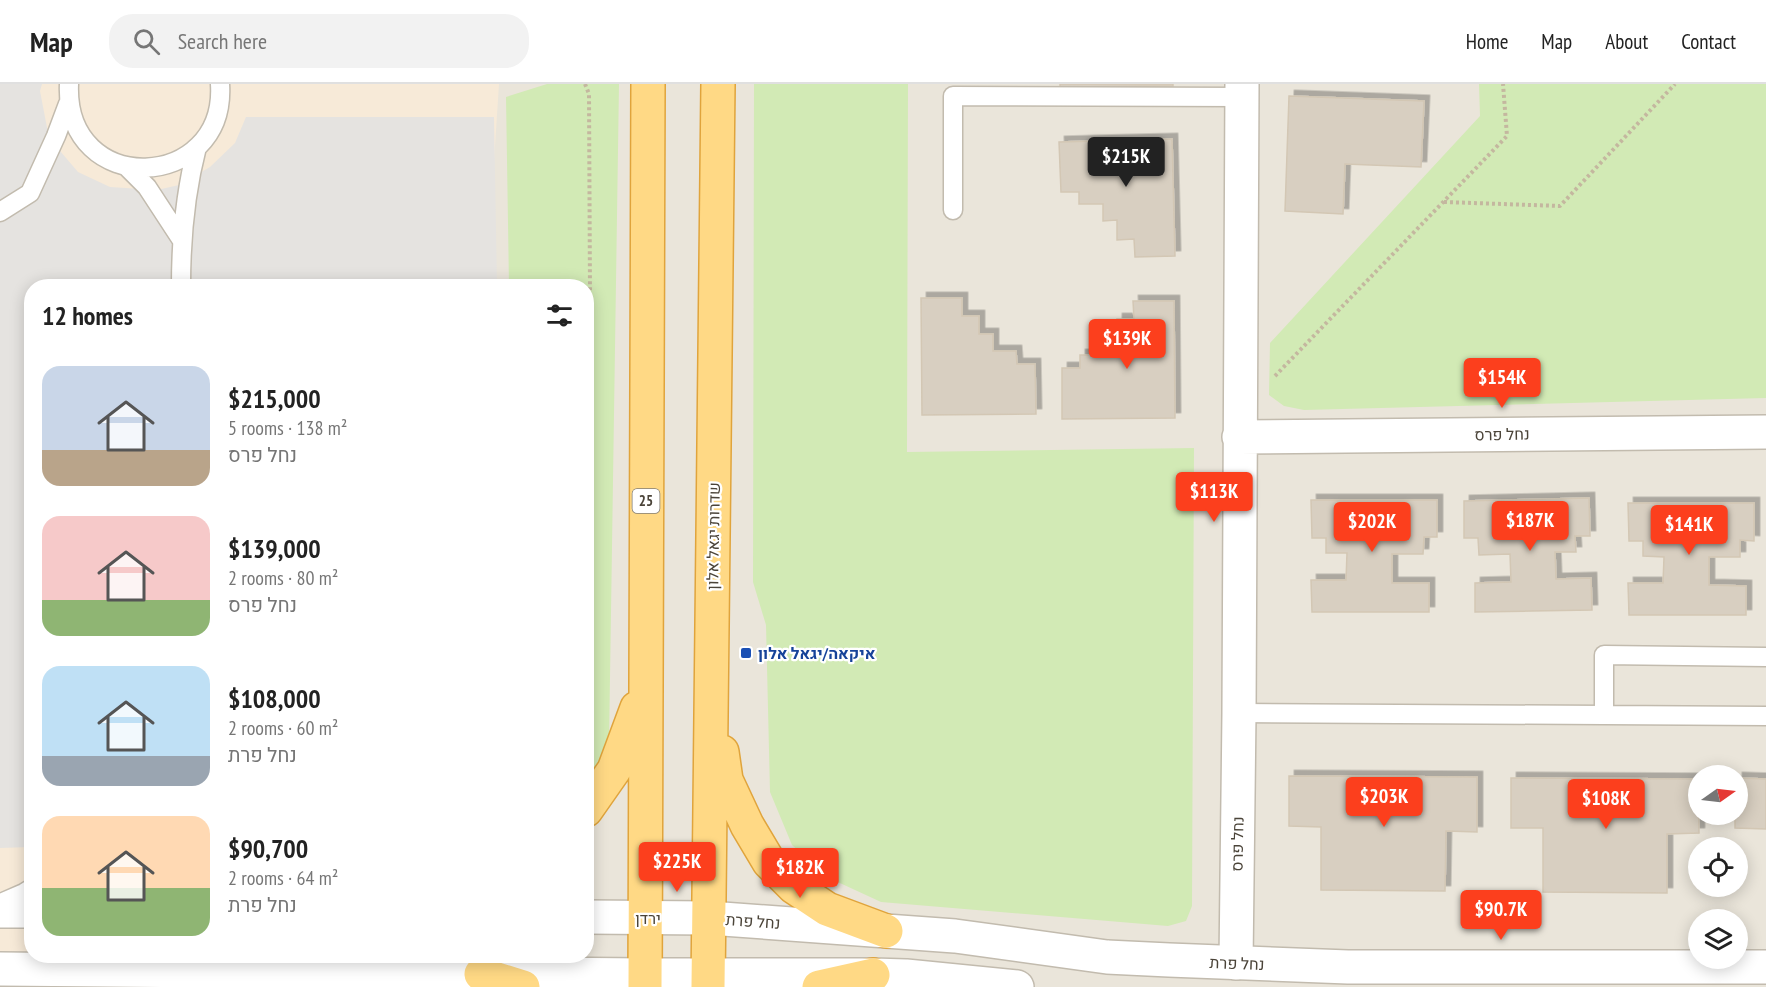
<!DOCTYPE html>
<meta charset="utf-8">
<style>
:root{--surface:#fff;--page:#f2f2f2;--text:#222;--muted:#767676;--line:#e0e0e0;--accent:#fc3f1d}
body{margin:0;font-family:"PT Sans Narrow",Heebo,sans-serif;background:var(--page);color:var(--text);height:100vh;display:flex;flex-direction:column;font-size:22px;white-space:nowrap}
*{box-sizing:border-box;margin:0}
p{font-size:20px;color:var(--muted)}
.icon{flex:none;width:33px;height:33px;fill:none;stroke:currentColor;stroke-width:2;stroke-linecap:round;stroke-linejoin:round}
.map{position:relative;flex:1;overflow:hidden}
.details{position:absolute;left:24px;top:195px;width:570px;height:684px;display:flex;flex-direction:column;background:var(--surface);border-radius:24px;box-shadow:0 3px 15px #0003}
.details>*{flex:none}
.needle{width:39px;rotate:76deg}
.fabs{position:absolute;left:1688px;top:681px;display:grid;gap:12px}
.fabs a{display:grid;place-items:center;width:60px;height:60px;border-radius:50%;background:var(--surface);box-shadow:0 3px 15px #0003;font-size:30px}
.price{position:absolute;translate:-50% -51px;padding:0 14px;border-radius:6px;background:var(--accent);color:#fff;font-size:20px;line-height:39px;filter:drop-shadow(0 2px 3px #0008)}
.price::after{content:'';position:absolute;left:50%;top:36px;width:18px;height:14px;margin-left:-9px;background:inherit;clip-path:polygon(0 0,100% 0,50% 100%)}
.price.selected{background:#222;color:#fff}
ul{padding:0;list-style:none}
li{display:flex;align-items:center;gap:18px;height:150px;padding:0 18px}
li span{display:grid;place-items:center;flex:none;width:168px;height:120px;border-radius:18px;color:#555}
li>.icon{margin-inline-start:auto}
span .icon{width:72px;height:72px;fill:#fffc;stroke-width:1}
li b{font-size:26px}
h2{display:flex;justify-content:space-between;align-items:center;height:72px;padding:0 18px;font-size:26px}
header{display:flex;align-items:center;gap:36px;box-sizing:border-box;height:84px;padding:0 30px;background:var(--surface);border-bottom:2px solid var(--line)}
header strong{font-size:28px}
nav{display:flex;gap:33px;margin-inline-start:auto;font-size:21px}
.search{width:420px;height:54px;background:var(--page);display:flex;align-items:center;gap:15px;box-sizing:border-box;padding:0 21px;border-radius:24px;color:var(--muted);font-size:22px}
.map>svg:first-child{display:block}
</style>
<header>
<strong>Map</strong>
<div class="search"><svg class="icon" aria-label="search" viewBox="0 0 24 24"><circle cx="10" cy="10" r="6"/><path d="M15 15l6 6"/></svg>Search here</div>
<nav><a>Home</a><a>Map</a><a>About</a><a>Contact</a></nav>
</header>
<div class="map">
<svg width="1766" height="903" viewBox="0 0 1766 903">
<defs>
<filter id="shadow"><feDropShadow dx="5.5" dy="-5.5" stdDeviation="0" flood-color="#0004"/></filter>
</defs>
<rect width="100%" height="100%" fill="#f6f3ec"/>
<path fill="#eae5da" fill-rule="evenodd" d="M0,0H1766V903H0ZM32,202H586V872H32ZM1698,692H1737V730H1698ZM1698,764H1737V802H1698ZM1698,836H1737V874H1698Z"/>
<path fill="#f7ead8" d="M0,0H499L486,202H32V872H443L441,903H0Z"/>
<path fill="#d2eab5" d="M547,0H619L609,661L595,690L587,702L586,202H509L506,13Z
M754,0H908L907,368L1194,364L1192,822L1186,837L1168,842L881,818L829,794L792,761L770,708L766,541L753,498Z
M1479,0H1766V314L1304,326L1284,322L1269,311L1270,259L1480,32Z"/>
<path fill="#e5e3e0" d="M0,0H42L40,7L49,54L78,88L110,103L157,106L179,101L210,83L235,59L246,33H494L497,202H32L31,763L0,764Z"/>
<path fill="#d8cfc1" stroke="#d3c7b4" stroke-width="1.5" filter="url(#shadow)" d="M1060,0H1173V2L1060,3Z
M1289,12L1424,17L1421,83L1345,80L1343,130L1285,127Z
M1172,55L1175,172L1135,173L1134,155L1117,156V136L1103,137V120H1079V108H1061L1059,58Z
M921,214H962V232H979V250H993V267H1016L1017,280H1035L1036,330L922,331Z
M1133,217H1174L1175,334L1062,335V284H1080V271H1103V254H1117V235H1134Z
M1589,414L1590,452H1575L1576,468H1555L1556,495L1591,494L1592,526L1475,528V499L1511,498L1510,470L1479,471L1478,454H1464V417Z
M1311,416H1437V453H1424L1423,470H1392V499H1429V528H1312L1311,496H1346L1347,469H1326V454H1312Z
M1628,419H1754V457L1740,456V473H1709V501L1746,502V531H1629L1628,499H1663L1664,473L1643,472V457H1629Z
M1289,692L1477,693V748L1446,747L1445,807L1321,806V743L1289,742Z
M1511,694L1698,695L1699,749L1667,750V809L1543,808V744H1511Z
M1737,694L1766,695V745L1735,744V730H1737Z"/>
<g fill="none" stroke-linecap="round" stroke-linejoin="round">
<g stroke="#c2bbae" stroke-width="21">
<path id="service" d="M69,0C64,115 227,108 220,0
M127,83L147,103L181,155
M953,126V12L1242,13
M0,128L30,109L56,52L68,20
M181,202C181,155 185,109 197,63
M1239,629L1766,632
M1604,631V571L1766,573
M1,819L24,809L32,804"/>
</g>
<g stroke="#c2bbae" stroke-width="36">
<path id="minor" d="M1239,353L1766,348
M1236,879L1239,629L1242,0"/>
</g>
<g stroke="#c2bbae" stroke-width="36">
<path id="tertiary" d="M0,827H32
M586,833L709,834L886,847L955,852L1107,873L1169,876L1348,883H1766
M0,885L645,891H873L906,892L1017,903"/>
</g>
<g stroke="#e0a43c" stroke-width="36">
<path id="trunk" d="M722,668L726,696L747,741L769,778L794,803L827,825L886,847
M586,726L614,686L637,624
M481,890L523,903
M645,903L648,0
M708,903L718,0
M819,903L873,891"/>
</g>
<path stroke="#c4b79f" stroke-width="4" stroke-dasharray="3 3" stroke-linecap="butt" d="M585,0L589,10L590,210L586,233
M1444,118L1560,122L1675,0
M1275,292L1507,52L1503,0"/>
<use href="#service" stroke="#fff" stroke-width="18"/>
<use href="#minor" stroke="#fff" stroke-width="33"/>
<use href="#tertiary" stroke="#fff" stroke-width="33"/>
<use href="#trunk" stroke="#ffd985" stroke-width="33"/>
</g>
<rect fill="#1a4fb4" stroke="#fff" stroke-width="2" x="740" y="563" width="12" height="12" rx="3"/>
<g text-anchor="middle" stroke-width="4.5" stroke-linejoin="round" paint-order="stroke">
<rect fill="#fff" stroke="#817c74" stroke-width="1.5" x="632.5" y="405" width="27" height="24" rx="4.5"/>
<g font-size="15" font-weight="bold" fill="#4b4439">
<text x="646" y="422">25</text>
</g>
<g font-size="16" fill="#4b4439" stroke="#fff">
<text transform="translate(1502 350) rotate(-1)" y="6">נחל פרס</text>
<text transform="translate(713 452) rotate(-89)" y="6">שדרות יגאל אלון</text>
<text transform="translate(1237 760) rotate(-89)" y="6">נחל פרס</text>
<text x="648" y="840">ירדן</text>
<text transform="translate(753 837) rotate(4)" y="6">נחל פרת</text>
<text transform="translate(1237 879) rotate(2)" y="6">נחל פרת</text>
</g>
<g font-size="16" font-weight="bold" fill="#164399" stroke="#fff" text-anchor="start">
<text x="758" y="575">איקאה/יגאל אלון</text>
</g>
</g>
</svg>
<div class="fabs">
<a><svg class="needle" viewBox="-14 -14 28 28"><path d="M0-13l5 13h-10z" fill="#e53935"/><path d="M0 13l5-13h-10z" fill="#767676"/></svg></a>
<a><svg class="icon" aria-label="locate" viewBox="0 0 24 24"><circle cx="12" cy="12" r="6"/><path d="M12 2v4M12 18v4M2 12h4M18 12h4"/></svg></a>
<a><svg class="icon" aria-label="layers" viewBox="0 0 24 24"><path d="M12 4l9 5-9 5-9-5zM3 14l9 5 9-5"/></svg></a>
</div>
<b class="price selected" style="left:1126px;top:104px">$215K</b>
<b class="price" style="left:1127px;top:286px">$139K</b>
<b class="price" style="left:1502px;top:325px">$154K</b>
<b class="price" style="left:1214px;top:439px">$113K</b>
<b class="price" style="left:1530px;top:468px">$187K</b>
<b class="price" style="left:1372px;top:469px">$202K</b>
<b class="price" style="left:1689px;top:472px">$141K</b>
<b class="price" style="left:1384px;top:744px">$203K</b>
<b class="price" style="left:1606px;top:746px">$108K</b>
<b class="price" style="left:677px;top:809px">$225K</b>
<b class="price" style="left:800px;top:815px">$182K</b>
<b class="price" style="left:1501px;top:857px">$90.7K</b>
<section class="details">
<h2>12 homes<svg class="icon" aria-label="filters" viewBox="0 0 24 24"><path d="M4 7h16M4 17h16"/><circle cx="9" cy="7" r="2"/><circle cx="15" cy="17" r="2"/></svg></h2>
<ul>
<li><span style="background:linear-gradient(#c9d6e8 70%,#b9a48a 0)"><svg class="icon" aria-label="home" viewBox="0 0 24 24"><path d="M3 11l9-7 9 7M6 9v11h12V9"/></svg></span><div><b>$215,000</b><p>5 rooms · 138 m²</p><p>נחל פרס</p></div></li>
<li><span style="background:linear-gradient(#f6c9c9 70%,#8fb573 0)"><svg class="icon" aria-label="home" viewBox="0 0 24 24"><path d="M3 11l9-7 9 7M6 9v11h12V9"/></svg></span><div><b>$139,000</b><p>2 rooms · 80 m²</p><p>נחל פרס</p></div></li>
<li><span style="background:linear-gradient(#bfe0f5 75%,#9aa5b1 0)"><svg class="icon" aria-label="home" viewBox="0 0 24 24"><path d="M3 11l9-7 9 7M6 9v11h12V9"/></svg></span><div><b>$108,000</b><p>2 rooms · 60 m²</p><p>נחל פרת</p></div></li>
<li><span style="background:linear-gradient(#ffd9b3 60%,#8fb573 0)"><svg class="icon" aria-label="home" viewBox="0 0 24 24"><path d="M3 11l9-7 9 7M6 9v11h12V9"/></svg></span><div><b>$90,700</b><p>2 rooms · 64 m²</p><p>נחל פרת</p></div></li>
</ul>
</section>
</div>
